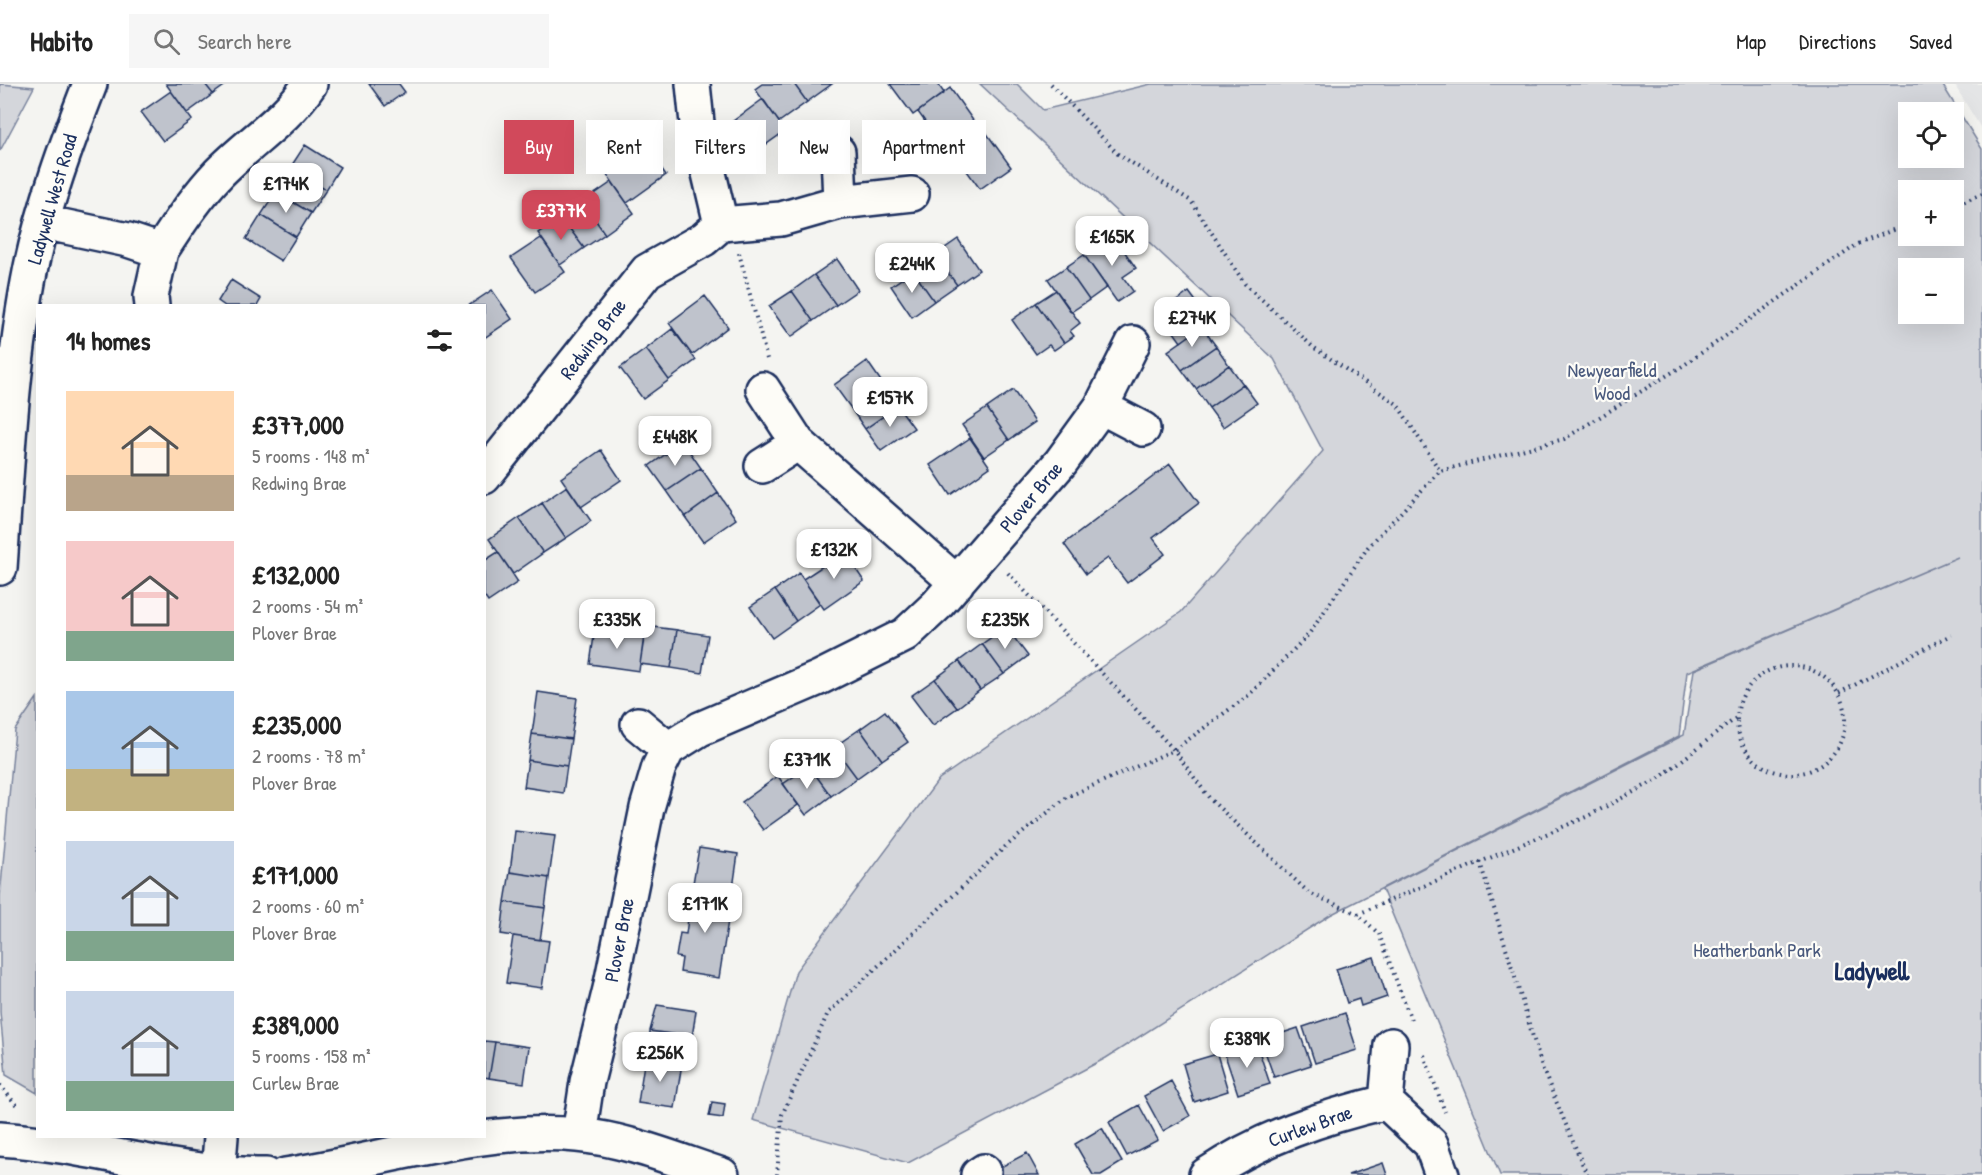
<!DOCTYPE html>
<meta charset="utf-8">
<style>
:root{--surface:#fff;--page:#f6f6f6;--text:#222;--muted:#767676;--line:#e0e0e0;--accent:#d1495b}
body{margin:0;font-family:"Patrick Hand",sans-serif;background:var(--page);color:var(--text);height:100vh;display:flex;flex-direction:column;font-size:22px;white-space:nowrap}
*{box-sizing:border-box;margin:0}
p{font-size:20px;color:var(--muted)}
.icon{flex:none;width:33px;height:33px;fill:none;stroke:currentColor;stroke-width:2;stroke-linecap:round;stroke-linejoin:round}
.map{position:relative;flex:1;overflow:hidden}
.side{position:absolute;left:36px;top:220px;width:450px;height:834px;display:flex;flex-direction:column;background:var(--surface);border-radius:0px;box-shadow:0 6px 24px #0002}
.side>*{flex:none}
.hud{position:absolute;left:504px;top:36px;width:570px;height:54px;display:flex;gap:12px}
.buttons{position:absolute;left:1898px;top:18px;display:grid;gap:12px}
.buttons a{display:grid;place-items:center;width:66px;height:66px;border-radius:0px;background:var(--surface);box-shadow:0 6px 24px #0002;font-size:30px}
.price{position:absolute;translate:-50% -51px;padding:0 14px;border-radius:12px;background:#fff;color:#222;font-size:20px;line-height:39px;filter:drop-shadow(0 2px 3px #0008)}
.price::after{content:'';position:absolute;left:50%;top:36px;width:18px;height:14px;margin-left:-9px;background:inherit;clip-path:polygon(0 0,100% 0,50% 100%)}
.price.on{background:var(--accent);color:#fff}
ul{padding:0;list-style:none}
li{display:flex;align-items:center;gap:18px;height:150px;padding:0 30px}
li span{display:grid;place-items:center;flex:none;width:168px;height:120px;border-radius:0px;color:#555}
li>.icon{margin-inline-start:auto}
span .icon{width:72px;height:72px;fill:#fffc;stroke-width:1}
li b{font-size:26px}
h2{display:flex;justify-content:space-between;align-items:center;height:72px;padding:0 30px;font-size:26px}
.pill{padding:0 21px;border-radius:0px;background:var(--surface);box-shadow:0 6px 24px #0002;font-size:21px;line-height:54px}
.pill.on{background:var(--accent);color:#fff}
header{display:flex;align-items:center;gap:36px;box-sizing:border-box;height:84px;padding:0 30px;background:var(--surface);border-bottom:2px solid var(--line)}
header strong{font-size:28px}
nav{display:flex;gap:33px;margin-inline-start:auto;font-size:21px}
.search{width:420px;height:54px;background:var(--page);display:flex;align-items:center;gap:15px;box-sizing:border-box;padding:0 21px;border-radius:0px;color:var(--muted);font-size:22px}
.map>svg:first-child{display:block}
</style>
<header>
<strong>Habito</strong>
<div class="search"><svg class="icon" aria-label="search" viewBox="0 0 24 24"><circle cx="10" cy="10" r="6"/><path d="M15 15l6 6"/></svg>Search here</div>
<nav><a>Map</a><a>Directions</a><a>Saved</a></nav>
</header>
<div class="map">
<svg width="1982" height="1091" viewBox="0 0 1982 1091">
<rect width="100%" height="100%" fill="#f4f4f1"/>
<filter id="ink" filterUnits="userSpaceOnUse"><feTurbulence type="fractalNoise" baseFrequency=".0167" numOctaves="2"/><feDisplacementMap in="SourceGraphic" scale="12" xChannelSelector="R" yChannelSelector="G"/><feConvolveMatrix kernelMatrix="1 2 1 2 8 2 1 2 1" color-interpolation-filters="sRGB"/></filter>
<g filter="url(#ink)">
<path fill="#e4e5e6" d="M1954,0H1982V46Z"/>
<path fill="#d4d6db" stroke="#78829c" stroke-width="1.5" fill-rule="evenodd" d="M0,0L34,3L0,67Z
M980,0H1017L1043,26L1151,0H1942L1982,65V1091H1500L1382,805L1684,651L1694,586L1958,473L1687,588L1679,652L1330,831L1106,974L908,1079L753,1036L796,887L939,695L1181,528L1323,367L1274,275ZM1908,28H1953V74H1908ZM1908,106H1953V152H1908ZM1908,184H1953V230H1908Z
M37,614V1009L6,991L0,928V813L15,646Z"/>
<path fill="#bfc3cc" stroke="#1b2f5e" stroke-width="1.5" d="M166,0H205L213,10L187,29Z
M205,0H227L213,10Z
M369,0H399L405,8L385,22Z
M762,0H794L807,18L779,38L755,5Z
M794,0H832L807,18Z
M890,0H938L944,9L913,31Z
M950,4L982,49L950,72L918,28Z
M171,7L192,36L163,57L141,28Z
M763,15L785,47L747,74L725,43Z
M985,47L1011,83L980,105L954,69Z
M305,61L340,83L326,106L290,84Z
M646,62L666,91L627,119L606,89Z
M290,84L326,106L311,129L276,108Z
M612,98L634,129L605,150L583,118Z
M276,108L311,129L296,153L261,131Z
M583,118L605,150L584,164L561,133Z
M261,131L296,153L281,177L246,155Z
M561,133L584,164L560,181L538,149Z
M1113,151L1136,184L1123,193L1133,207L1117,218L1084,171Z
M541,154L565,188L535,208L511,174Z
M958,155L979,186L957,201L935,171Z
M935,171L957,201L934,217L913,187Z
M1084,171L1107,203L1089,216L1066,183Z
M837,175L858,206L836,221L814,191Z
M1066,183L1089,216L1071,228L1048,195Z
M913,187L934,217L912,233L891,202Z
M814,191L836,221L813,237L792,207Z
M231,196L261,215L257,222H225L218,217Z
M492,206L512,235L484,254V222H468Z
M1056,206L1080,239L1070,247L1074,252L1064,259L1036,219Z
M792,207L813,237L791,253L769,222Z
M1189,208L1210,236L1181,258L1160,229Z
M705,212L728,243L692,271L669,239Z
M1036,219L1064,259L1054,266L1049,261L1036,270L1012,236Z
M1202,243L1216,262L1182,286L1168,267Z
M672,245L696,276L669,296L646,265Z
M1216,262L1229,281L1196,305L1182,286Z
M646,265L669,296L643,315L620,284Z
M867,277L883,300L850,323L834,301Z
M1229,281L1243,300L1209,324L1196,305Z
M883,300L898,322L865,345L850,323Z
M1243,300L1257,319L1223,343L1209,324Z
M1013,306L1035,338L1009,356L987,324Z
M898,322L914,344L881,367L865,345Z
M987,324L1009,356L984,373L962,341Z
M970,354L990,383L950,411L930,381Z
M683,358L701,384L667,407L649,382Z
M601,366L621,396L581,423L561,394Z
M1170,380L1199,419L1153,454L1165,470L1127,499L1108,474L1086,490L1064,460Z
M701,384L718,409L685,433L667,407Z
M567,402L591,437L566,454L542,419Z
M718,409L736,435L703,458L685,433Z
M542,419L566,454L543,469L519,434Z
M519,434L543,469L513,490L489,455Z
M498,468L518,498L488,518L484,512V477Z
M844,468L864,497L824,525L803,495Z
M799,489L820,520L796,537L775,506Z
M775,506L796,537L772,554L750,523Z
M646,542L677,546L671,584L640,580Z
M1006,543L1028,572L1004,590L982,560Z
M595,545L644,552L639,587L590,580Z
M677,546L708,551L702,589L671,584Z
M982,560L1004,590L980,606L959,577Z
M959,577L980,606L957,624L935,595Z
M935,595L957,624L933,641L911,612Z
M538,608L577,614L571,655L532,650Z
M885,627L908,658L882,676L860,645Z
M860,645L882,676L857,694L834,663Z
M532,650L571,655L567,682L528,676Z
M834,663L857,694L831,712L809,682Z
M528,676L567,682L563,709L524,703Z
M809,682L831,712L806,731L783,700Z
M778,692L798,721L763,746L742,718Z
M515,747L555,752L549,794L510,788Z
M699,764L738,770L732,811L692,805Z
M510,788L549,794L545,824L505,818Z
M692,805L732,811L719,894L680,888L682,874L676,873L680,849L686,850Z
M505,818L545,824L540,856L501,850Z
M513,852L549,857L542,904L506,899Z
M1374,873L1387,913L1361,922L1359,915L1347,919L1336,885Z
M657,921L696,927L692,953L650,947Z
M1345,929L1357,966L1315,979L1303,943Z
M1298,944L1311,981L1274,993L1261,956Z
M650,947L692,953L688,980L649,974Z
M484,957L495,958L489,994L484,993Z
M495,958L529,963L524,999L489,994Z
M1257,961L1270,1000L1238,1010L1225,971Z
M1217,970L1228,1007L1194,1018L1183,980Z
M645,973L682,979L675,1024L638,1019Z
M1171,997L1190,1032L1163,1047L1144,1012Z
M712,1018L725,1020L723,1034L709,1032Z
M1139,1021L1158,1056L1127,1072L1109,1038Z
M1102,1044L1122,1078L1101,1091H1093L1075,1060Z
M1027,1069L1039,1091H998L995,1086Z
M1383,1079L1387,1091H1348Z"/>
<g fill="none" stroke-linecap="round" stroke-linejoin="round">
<g stroke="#1b2f5e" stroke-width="38">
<path id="minor" d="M693,0L697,39L721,140L781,135L840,118L912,110
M838,68L840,118
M43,138L128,156L161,167C178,140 196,113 218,90C248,59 286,36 310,0
M152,222L151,212L161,167
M763,305L798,359L957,499
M1101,323L1143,345
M762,382L798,359
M484,393L647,187L704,155L721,140
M0,484C7,384 11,282 31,183C44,121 67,59 90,0
M638,640L668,665
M1386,1018L1431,1060L1442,1091
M579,1051L587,998L610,905L647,724L659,683L668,665L700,645L819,594L905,551L937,521L1061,378L1101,323L1133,259
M0,1055C91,1061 173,1090 266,1091
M218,1090L221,1053
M285,1091C380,1077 481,1042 577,1051C626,1055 676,1076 722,1091
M978,1091L984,1087
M1206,1091C1261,1054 1322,1033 1386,1018L1391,961"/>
</g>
<path stroke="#1b2f5e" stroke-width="4" stroke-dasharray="1.5 4.5" stroke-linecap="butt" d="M1051,0L1118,70L1191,117L1245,200L1313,263L1397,320L1440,387L1564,355L1684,281L1858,160L1908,140
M1953,122L1982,110
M739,169L767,275
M1008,489L1174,666L1210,715L1309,809L1358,830L1379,850L1411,936
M1737 636a54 54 0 1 1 108 0a54 54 0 1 1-108 0Z
M1839,609L1951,551
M1480,778L1543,986L1587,1091
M1358,830L1586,733L1658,695L1736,634
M1424,971L1445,1028
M0,1001L18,1023
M777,1091L782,1031L828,929L1005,763L1067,713L1174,666L1249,611L1309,550L1368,463L1440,387"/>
<use href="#minor" stroke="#fdfcf7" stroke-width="33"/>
</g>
</g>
<g text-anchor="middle" stroke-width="4.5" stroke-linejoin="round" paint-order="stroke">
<g font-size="20" fill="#1b2f5e" stroke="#fdfcf7">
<text transform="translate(52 115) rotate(-74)" y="7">Ladywell West Road</text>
<text transform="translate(593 255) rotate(-53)" y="7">Redwing Brae</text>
<text transform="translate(1031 413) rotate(-50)" y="7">Plover Brae</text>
<text transform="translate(619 856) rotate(-79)" y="7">Plover Brae</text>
<text transform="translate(1310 1042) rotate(-20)" y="7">Curlew Brae</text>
</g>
<g font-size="20" fill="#49597d" stroke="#fdfcf7">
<text x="1612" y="293">Newyearfield<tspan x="1612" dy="23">Wood</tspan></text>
<text x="1757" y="873">Heatherbank Park</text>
</g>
<g font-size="26" font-weight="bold" fill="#1b2f5e" stroke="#fdfcf7">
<text x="1872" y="896">Ladywell</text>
</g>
</g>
</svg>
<div class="buttons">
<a><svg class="icon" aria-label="locate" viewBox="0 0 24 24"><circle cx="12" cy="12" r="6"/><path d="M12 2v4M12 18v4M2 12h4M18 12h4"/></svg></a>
<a>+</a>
<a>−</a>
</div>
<b class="price" style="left:286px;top:130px">£174K</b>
<b class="price on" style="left:561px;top:157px">£377K</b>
<b class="price" style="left:1112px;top:183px">£165K</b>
<b class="price" style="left:912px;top:210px">£244K</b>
<b class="price" style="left:1192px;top:264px">£274K</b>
<b class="price" style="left:890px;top:344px">£157K</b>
<b class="price" style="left:675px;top:383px">£448K</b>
<b class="price" style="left:834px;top:496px">£132K</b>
<b class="price" style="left:617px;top:566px">£335K</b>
<b class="price" style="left:1005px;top:566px">£235K</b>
<b class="price" style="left:807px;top:706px">£371K</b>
<b class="price" style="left:705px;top:850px">£171K</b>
<b class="price" style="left:1247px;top:985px">£389K</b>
<b class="price" style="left:660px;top:999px">£256K</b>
<div class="hud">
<a class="pill on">Buy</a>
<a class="pill">Rent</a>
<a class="pill">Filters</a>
<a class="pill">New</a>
<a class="pill">Apartment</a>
</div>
<section class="side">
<h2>14 homes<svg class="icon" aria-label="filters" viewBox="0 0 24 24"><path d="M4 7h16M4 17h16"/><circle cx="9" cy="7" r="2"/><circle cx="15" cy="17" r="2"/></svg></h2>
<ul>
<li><span style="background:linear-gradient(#ffd9b3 70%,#b9a48a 0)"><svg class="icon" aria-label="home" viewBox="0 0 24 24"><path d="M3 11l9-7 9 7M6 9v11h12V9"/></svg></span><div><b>£377,000</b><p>5 rooms · 148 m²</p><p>Redwing Brae</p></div></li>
<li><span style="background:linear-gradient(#f6c9c9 75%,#7fa58c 0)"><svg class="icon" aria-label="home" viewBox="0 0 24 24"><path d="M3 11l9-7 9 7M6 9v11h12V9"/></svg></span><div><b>£132,000</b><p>2 rooms · 54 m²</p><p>Plover Brae</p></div></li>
<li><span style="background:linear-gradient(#a9c7e8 65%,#c2b280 0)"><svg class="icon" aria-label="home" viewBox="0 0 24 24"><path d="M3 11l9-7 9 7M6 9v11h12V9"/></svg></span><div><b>£235,000</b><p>2 rooms · 78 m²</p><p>Plover Brae</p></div></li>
<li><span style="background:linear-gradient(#c9d6e8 75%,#7fa58c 0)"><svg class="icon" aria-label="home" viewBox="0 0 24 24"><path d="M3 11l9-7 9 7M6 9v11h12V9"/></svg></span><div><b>£171,000</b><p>2 rooms · 60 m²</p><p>Plover Brae</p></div></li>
<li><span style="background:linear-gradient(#c9d6e8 75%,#7fa58c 0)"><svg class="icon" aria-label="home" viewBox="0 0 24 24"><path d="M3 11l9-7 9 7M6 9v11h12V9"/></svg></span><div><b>£389,000</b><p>5 rooms · 158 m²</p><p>Curlew Brae</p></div></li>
</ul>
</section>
</div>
